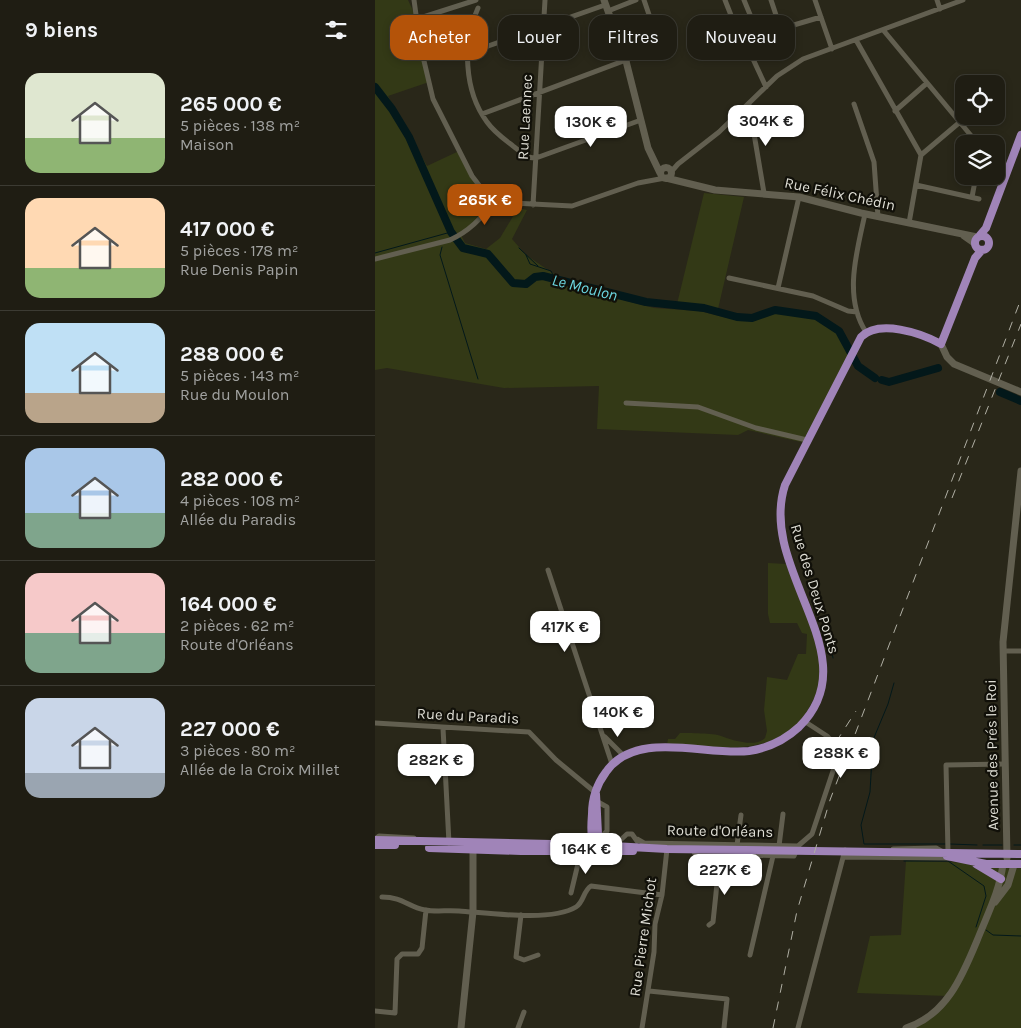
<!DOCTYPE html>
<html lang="fr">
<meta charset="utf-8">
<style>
:root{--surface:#1f1d13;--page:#2c2a21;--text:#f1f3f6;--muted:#a1a2a0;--line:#3c3b33;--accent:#b45309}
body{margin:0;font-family:Karla,sans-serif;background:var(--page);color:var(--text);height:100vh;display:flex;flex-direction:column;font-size:19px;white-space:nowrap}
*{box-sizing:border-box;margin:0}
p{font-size:16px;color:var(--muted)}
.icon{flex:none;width:28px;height:28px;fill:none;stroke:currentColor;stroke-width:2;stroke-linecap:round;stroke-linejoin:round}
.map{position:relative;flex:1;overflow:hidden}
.panel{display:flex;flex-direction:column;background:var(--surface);width:375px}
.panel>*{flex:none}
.banner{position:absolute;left:15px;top:15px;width:475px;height:45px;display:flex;gap:10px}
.tools{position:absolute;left:580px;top:75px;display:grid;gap:10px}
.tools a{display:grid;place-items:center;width:50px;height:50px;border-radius:10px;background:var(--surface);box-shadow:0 2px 8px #0003,0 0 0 1px var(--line);font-size:25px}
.price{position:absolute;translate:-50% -42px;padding:0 11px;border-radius:10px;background:#fff;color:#222;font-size:16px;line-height:32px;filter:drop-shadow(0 1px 2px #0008)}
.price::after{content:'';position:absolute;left:50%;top:30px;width:15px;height:11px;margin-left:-8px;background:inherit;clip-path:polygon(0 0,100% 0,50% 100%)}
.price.selected{background:var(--accent);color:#fff}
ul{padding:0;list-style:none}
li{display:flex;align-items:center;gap:15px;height:125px;padding:0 25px}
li+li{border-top:1px solid var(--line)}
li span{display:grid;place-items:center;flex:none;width:140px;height:100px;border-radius:15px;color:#555}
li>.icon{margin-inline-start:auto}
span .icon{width:60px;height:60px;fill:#fffc;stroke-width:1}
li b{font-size:21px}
h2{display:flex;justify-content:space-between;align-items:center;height:60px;padding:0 25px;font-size:21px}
.tag{padding:0 18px;border-radius:15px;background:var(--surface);box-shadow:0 2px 8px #0003,0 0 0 1px var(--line);font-size:18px;line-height:45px}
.tag.selected{background:var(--accent);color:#fff}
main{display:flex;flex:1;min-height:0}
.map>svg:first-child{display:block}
</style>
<main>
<section class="panel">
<h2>9 biens<svg class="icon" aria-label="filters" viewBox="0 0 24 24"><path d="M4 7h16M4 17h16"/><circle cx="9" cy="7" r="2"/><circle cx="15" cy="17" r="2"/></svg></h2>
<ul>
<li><span style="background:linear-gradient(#dfe7d0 65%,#8fb573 0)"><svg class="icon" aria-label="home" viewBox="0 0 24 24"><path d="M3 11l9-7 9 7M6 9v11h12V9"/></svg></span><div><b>265 000 €</b><p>5 pièces · 138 m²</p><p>Maison</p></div></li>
<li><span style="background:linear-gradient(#ffd9b3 70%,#8fb573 0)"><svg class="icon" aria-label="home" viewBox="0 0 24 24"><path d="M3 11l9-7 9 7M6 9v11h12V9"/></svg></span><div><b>417 000 €</b><p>5 pièces · 178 m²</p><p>Rue Denis Papin</p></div></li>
<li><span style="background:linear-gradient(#bfe0f5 70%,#b9a48a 0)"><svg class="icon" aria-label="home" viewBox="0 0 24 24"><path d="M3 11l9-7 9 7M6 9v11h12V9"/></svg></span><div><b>288 000 €</b><p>5 pièces · 143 m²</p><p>Rue du Moulon</p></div></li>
<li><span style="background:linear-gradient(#a9c7e8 65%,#7fa58c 0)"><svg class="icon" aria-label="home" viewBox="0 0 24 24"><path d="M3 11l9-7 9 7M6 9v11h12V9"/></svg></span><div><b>282 000 €</b><p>4 pièces · 108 m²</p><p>Allée du Paradis</p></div></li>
<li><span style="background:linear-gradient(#f6c9c9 60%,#7fa58c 0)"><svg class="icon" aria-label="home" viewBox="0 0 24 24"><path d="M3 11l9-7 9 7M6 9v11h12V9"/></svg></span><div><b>164 000 €</b><p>2 pièces · 62 m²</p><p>Route d'Orléans</p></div></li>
<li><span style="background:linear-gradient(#c9d6e8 75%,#9aa5b1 0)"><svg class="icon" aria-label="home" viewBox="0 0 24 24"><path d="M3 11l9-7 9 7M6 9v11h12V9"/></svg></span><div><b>227 000 €</b><p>3 pièces · 80 m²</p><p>Allée de la Croix Millet</p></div></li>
</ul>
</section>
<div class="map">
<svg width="646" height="1028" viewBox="0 0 646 1028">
<rect width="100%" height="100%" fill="#292719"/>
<path fill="#333916" d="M0,0H33L42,19L54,82L13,96L52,166L84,151L97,176L117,202L86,235L90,243L111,249L125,238L143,208L152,210L137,239L151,255L182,276L201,281L244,299L279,308L324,311L365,321L400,310L441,316L464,331L475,351L435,444L373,430L363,435L222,429L224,386L129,388L12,368L0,370Z
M329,193L369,197L343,309L302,304Z
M393,563L411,564C420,587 448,647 446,668C446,683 440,699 432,711C403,759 339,747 292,745L293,739H300L305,733C313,733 339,733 346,736C357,740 380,748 390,738L392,731L389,710L392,677L412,680L423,654H431L432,634L427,633L422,623H395L393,614Z
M531,861L646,864V1028H531L548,1021L573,996L482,993L495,936L526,935Z"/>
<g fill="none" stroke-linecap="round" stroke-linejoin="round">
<path stroke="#03181a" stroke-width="1" d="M67,247L65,255L103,379
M144,248L163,266
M0,253L76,232
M151,255L155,264L176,271L180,279
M451,619L458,658
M519,683L513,704L498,740L495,792L486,825L489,844H570
M575,844L602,845
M608,845H627
M639,845H646
M529,861H573L609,886L611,896L601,927
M611,930L618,935L646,936"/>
<path stroke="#03181a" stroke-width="8" d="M0,87L17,109L34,137L76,232L88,248L113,254L138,283L151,284L160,277L168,276L271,302L329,308L362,317L377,318L400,310L441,316L464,331L483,366L500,378
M507,380L514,382L563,368
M625,392L646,401"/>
<path stroke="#625f50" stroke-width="5" d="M39,0L45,44L58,99L97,176L117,202
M350,0L367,43L378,59L391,87
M369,0L381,29L385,35L446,17
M396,0L406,30
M440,0L457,49
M562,0L565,9
M103,8C87,42 89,91 112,122C119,132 129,139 138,146C145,151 152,159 161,158L266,120
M233,11L261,0
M42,19L101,0
M509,31L603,144
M481,40L546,155L534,223
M93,53L230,5
M374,104L389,193
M479,104L499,162L503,217
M520,111L552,83
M107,114L283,48V41L269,0
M546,155L585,122
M296,172L303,164L344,132L402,76L428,59L588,0
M541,185L604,199
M597,197L601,176
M117,202L197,206L263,183L290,178
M158,205L170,0
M490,214C482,251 468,297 491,332
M0,259L75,240C92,232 107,219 117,202
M354,278L438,296L473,311L482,312
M403,288L424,197
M251,403L323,407L381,428L432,440
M173,570L237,764
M628,651H646
M0,723L154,732L181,760L221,793
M68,728L74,843
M230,737L248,755
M0,839L4,836L39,838
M262,839L269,843L423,846
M220,844L232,831V807L223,802
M362,845L366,815
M239,846L252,834H257L262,841
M404,846L408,814
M423,846L437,834L465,750L452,736L429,721
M317,848L320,854L419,856L422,849
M518,849L561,848L568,852
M573,852L571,765L630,764
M468,857L575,858
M196,893L206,851
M7,897C28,897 33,907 50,910C60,912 73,910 84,911C113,913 177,922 201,907C209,902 208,891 216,886L287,895
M146,915L141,957L149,960L163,955
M334,925L338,922L345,855
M375,955L398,856
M274,991L352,999L349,1028
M0,1011L20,1013L22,959L27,954H43L47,948L51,910
M143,1028L149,1012
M267,1028L279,952L280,924L287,895L292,849
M423,1028L470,850"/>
<path stroke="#625f50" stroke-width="7" d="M229,0L251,61L273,148L285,173
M285.5 173a5.5 5.5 0 1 1 11 0a5.5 5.5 0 1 1-11 0Z
M291,178L340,190L424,197L486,213L602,237
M589,236L599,243
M566,344L572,357L579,364L646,392
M632,858L628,642L646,471
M620,902L633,885L639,865
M86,1028L98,912V850
M531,1028C575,1014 590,969 606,931C615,909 625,888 628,864"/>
<path stroke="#a084b8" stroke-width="8" d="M605,235L611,228L646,135
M600 243a7 7 0 1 1 14 0a7 7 0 1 1-14 0Z
M0,840L219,845L292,849L646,854
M0,845H20
M219,845L223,834L221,794
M54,848L146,851H258
M227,851C214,843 216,828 217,814C217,799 222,784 231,772C261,729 330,756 374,751C393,748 410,740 424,727C496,656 382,571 410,485L486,337C504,319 546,333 566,344L600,258L607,250
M572,856L611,864H646
M601,864L626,879"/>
<path stroke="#b0afa4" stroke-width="1" stroke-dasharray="9 9" stroke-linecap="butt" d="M577,498L646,324
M461,742L481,711
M398,1028L422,911L455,800L646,299"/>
</g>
<g text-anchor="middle" stroke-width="4.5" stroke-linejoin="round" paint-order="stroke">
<g font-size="15" fill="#dfded5" stroke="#111009">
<text transform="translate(150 117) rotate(-87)" y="5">Rue Laennec</text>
<text transform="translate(465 194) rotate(12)" y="5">Rue Félix Chédin</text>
<text transform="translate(440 589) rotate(73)" y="5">Rue des Deux Ponts</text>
<text transform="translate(93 716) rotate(3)" y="5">Rue du Paradis</text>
<text transform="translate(617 755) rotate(-91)" y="5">Avenue des Prés le Roi</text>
<text transform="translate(345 831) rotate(1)" y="5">Route d'Orléans</text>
<text transform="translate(268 937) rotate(-82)" y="5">Rue Pierre Michot</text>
</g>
<g font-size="16" font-style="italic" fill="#6bd6e0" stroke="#111009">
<text transform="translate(210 287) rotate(14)" y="6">Le Moulon</text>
</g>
</g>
</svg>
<div class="tools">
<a><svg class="icon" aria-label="locate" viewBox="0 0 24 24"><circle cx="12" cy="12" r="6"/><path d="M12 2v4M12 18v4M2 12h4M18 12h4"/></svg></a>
<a><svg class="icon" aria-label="layers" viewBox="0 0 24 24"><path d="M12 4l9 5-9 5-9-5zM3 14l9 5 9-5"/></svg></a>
</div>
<b class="price" style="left:391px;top:147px">304K €</b>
<b class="price" style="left:216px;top:148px">130K €</b>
<b class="price selected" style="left:110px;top:226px">265K €</b>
<b class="price" style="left:190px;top:653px">417K €</b>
<b class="price" style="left:243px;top:738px">140K €</b>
<b class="price" style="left:466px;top:779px">288K €</b>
<b class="price" style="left:61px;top:786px">282K €</b>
<b class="price" style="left:211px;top:875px">164K €</b>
<b class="price" style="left:350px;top:896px">227K €</b>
<div class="banner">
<a class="tag selected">Acheter</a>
<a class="tag">Louer</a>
<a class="tag">Filtres</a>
<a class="tag">Nouveau</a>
</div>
</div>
</main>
